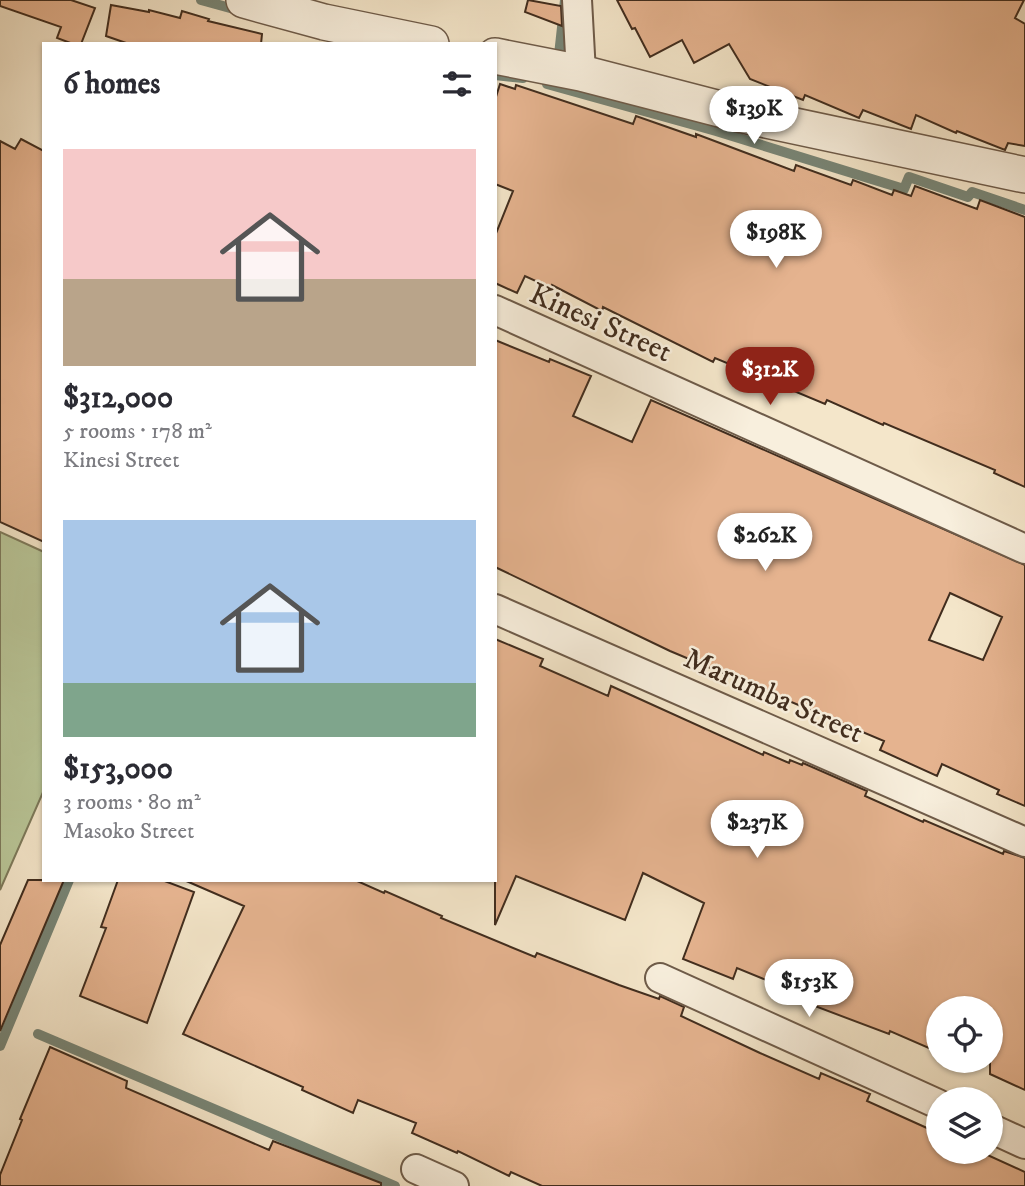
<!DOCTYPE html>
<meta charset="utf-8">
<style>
:root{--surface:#fff;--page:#f2f2f3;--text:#2b2b33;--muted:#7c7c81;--accent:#8f2418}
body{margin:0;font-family:"IM FELL DW Pica",serif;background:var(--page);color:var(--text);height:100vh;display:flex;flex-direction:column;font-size:26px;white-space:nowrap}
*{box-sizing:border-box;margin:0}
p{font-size:23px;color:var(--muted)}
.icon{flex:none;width:38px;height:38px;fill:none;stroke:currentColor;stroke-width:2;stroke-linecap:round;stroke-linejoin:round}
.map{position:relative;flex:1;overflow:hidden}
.side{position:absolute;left:42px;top:42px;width:455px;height:840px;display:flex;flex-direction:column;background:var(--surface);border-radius:0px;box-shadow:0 2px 5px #0004}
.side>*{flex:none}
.buttons{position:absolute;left:926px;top:996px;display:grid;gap:14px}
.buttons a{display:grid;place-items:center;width:77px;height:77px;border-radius:50%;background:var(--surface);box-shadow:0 2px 5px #0004;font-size:35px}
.price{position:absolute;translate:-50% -60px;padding:0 16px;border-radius:24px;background:#fff;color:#222;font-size:23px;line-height:46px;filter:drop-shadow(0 2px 4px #0008)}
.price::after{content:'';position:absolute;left:50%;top:42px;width:21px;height:16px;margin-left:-10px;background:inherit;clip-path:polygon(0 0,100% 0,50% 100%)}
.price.current{background:var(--accent);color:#fff}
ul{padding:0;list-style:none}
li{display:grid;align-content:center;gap:14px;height:371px;padding:0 21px}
li span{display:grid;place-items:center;height:217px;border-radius:0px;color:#555}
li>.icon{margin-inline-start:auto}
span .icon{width:126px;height:126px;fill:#fffc;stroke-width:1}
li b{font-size:30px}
h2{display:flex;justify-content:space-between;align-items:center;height:84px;padding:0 21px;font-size:30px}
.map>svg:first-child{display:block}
</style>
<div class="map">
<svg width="1025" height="1186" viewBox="0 0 1025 1186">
<rect width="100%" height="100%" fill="#f4e6ca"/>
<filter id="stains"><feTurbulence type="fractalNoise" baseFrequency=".00286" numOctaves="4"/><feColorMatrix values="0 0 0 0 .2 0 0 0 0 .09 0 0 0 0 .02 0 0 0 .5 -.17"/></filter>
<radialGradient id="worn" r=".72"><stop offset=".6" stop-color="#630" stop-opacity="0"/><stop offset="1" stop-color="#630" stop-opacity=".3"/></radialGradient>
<path fill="#b9c698" stroke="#7d7a5b" stroke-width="2" d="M0,532L44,552V790L0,890Z"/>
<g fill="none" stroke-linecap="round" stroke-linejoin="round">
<path stroke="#788576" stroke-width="10" d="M201,0L241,11
M558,64L565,0
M495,75L523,78
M547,84L716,131L904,189L909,177L968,197L972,192L1025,210
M38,1034L395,1186
M0,1046L69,880"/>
</g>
<path fill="#e5b38f" stroke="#412d1e" stroke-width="2" fill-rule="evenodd" d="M0,0H71L95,8L81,44H73L57,38L61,27L0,6Z
M528,0L561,6L562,26L525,12Z
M617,0H1024L1015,18L1025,24V146L1008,143L1005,150L957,131L956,133L916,115L911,129L863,110L859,118L805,95L803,100L750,79L729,44L694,63L682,40L650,57L635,28L632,29Z
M111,5L149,12V10L180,18L182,11L209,19L208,21L262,34L261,44H129L106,36Z
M500,84L515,89L516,85L633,124L636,116L696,137V134L794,171L796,165L851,185L853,180L892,195L894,190L911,196L915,186L977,209L980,200L1025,217V487L994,473L995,470L884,423L883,425L827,400L825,404L715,358L713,362L603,307L602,311L552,285L551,288L525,276L517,293L495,283V236L513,191L495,184V100Z
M21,139L44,151V542L0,522V141L15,149Z
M495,340L549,362L550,359L591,376L573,416L632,442L651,400L1025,565V806L997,794L999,790L942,764L937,776L880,750L884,741L670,651L495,567ZM950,593L1002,617L983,660L929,640Z
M495,639L543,659L540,666L608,696L611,686L763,755L764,752L789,763L790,760L802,765L803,763L867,791L865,796L923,822L924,820L1003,854L1004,851L1025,858V1090L990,1074V1008H938V1052L890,1031L889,1034L791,997L793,991L737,968L733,979L683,959L704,903L643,873L625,920L516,876L495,925Z
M28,880H64L0,1031V945Z
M118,880H162L194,892L147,1023L80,996L106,928L101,927Z
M184,880H355L384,893L385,891L442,916L441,918L535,957L537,953L619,985L659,999L660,996L684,1007L681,1016L760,1053L819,1079L821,1073L870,1094L867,1101L938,1133V1152H981L1025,1172V1186H542L511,1172L509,1176L458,1151L457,1153L412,1133L416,1123L358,1100L353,1113L302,1090L303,1087L183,1034L244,906Z
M50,1047L127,1081L126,1088L269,1150L273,1141L381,1183V1186H0V1175L22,1120L20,1119Z"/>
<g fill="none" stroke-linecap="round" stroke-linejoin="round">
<g stroke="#6e5b49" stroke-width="32">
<path id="minor" d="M577,0L581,73
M495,310L1025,549
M495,609L1025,842
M660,978L938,1104
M990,1128L1025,1144
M416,1169L454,1186"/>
</g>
<g stroke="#6e5b49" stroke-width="38">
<path id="tertiary" d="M244,0L324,22L431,44
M495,56L581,73L743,115L1025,175"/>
</g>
<use href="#minor" stroke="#f8efdd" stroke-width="28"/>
<use href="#tertiary" stroke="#f8efdd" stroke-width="35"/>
</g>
<g text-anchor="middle" stroke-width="5" stroke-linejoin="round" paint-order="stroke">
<g font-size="30" fill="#412d1e" stroke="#f8efdd">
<text transform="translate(601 322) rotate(24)" y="10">Kinesi Street</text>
<text transform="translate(774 695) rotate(24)" y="10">Marumba Street</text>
</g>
</g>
<rect width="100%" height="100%" filter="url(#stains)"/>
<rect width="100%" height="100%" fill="url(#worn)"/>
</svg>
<div class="buttons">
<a><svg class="icon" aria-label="locate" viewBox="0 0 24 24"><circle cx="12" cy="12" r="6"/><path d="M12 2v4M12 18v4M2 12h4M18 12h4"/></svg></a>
<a><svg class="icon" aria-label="layers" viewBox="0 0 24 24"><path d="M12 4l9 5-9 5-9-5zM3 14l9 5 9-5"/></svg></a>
</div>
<b class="price" style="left:754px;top:146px">$139K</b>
<b class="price" style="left:776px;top:270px">$198K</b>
<b class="price current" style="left:770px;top:407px">$312K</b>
<b class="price" style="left:765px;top:573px">$262K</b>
<b class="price" style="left:757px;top:860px">$237K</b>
<b class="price" style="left:809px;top:1019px">$153K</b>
<section class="side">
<h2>6 homes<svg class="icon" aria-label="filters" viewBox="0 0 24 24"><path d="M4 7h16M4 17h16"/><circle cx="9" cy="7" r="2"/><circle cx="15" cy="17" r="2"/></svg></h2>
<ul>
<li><span style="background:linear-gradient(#f6c9c9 60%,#b9a48a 0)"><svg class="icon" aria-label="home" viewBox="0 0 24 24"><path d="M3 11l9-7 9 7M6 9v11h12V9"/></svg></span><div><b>$312,000</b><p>5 rooms · 178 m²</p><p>Kinesi Street</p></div></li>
<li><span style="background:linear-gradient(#a9c7e8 75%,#7fa58c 0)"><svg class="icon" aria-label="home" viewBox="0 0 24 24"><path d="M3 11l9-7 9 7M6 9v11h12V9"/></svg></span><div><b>$153,000</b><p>3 rooms · 80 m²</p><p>Masoko Street</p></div></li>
</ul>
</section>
</div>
